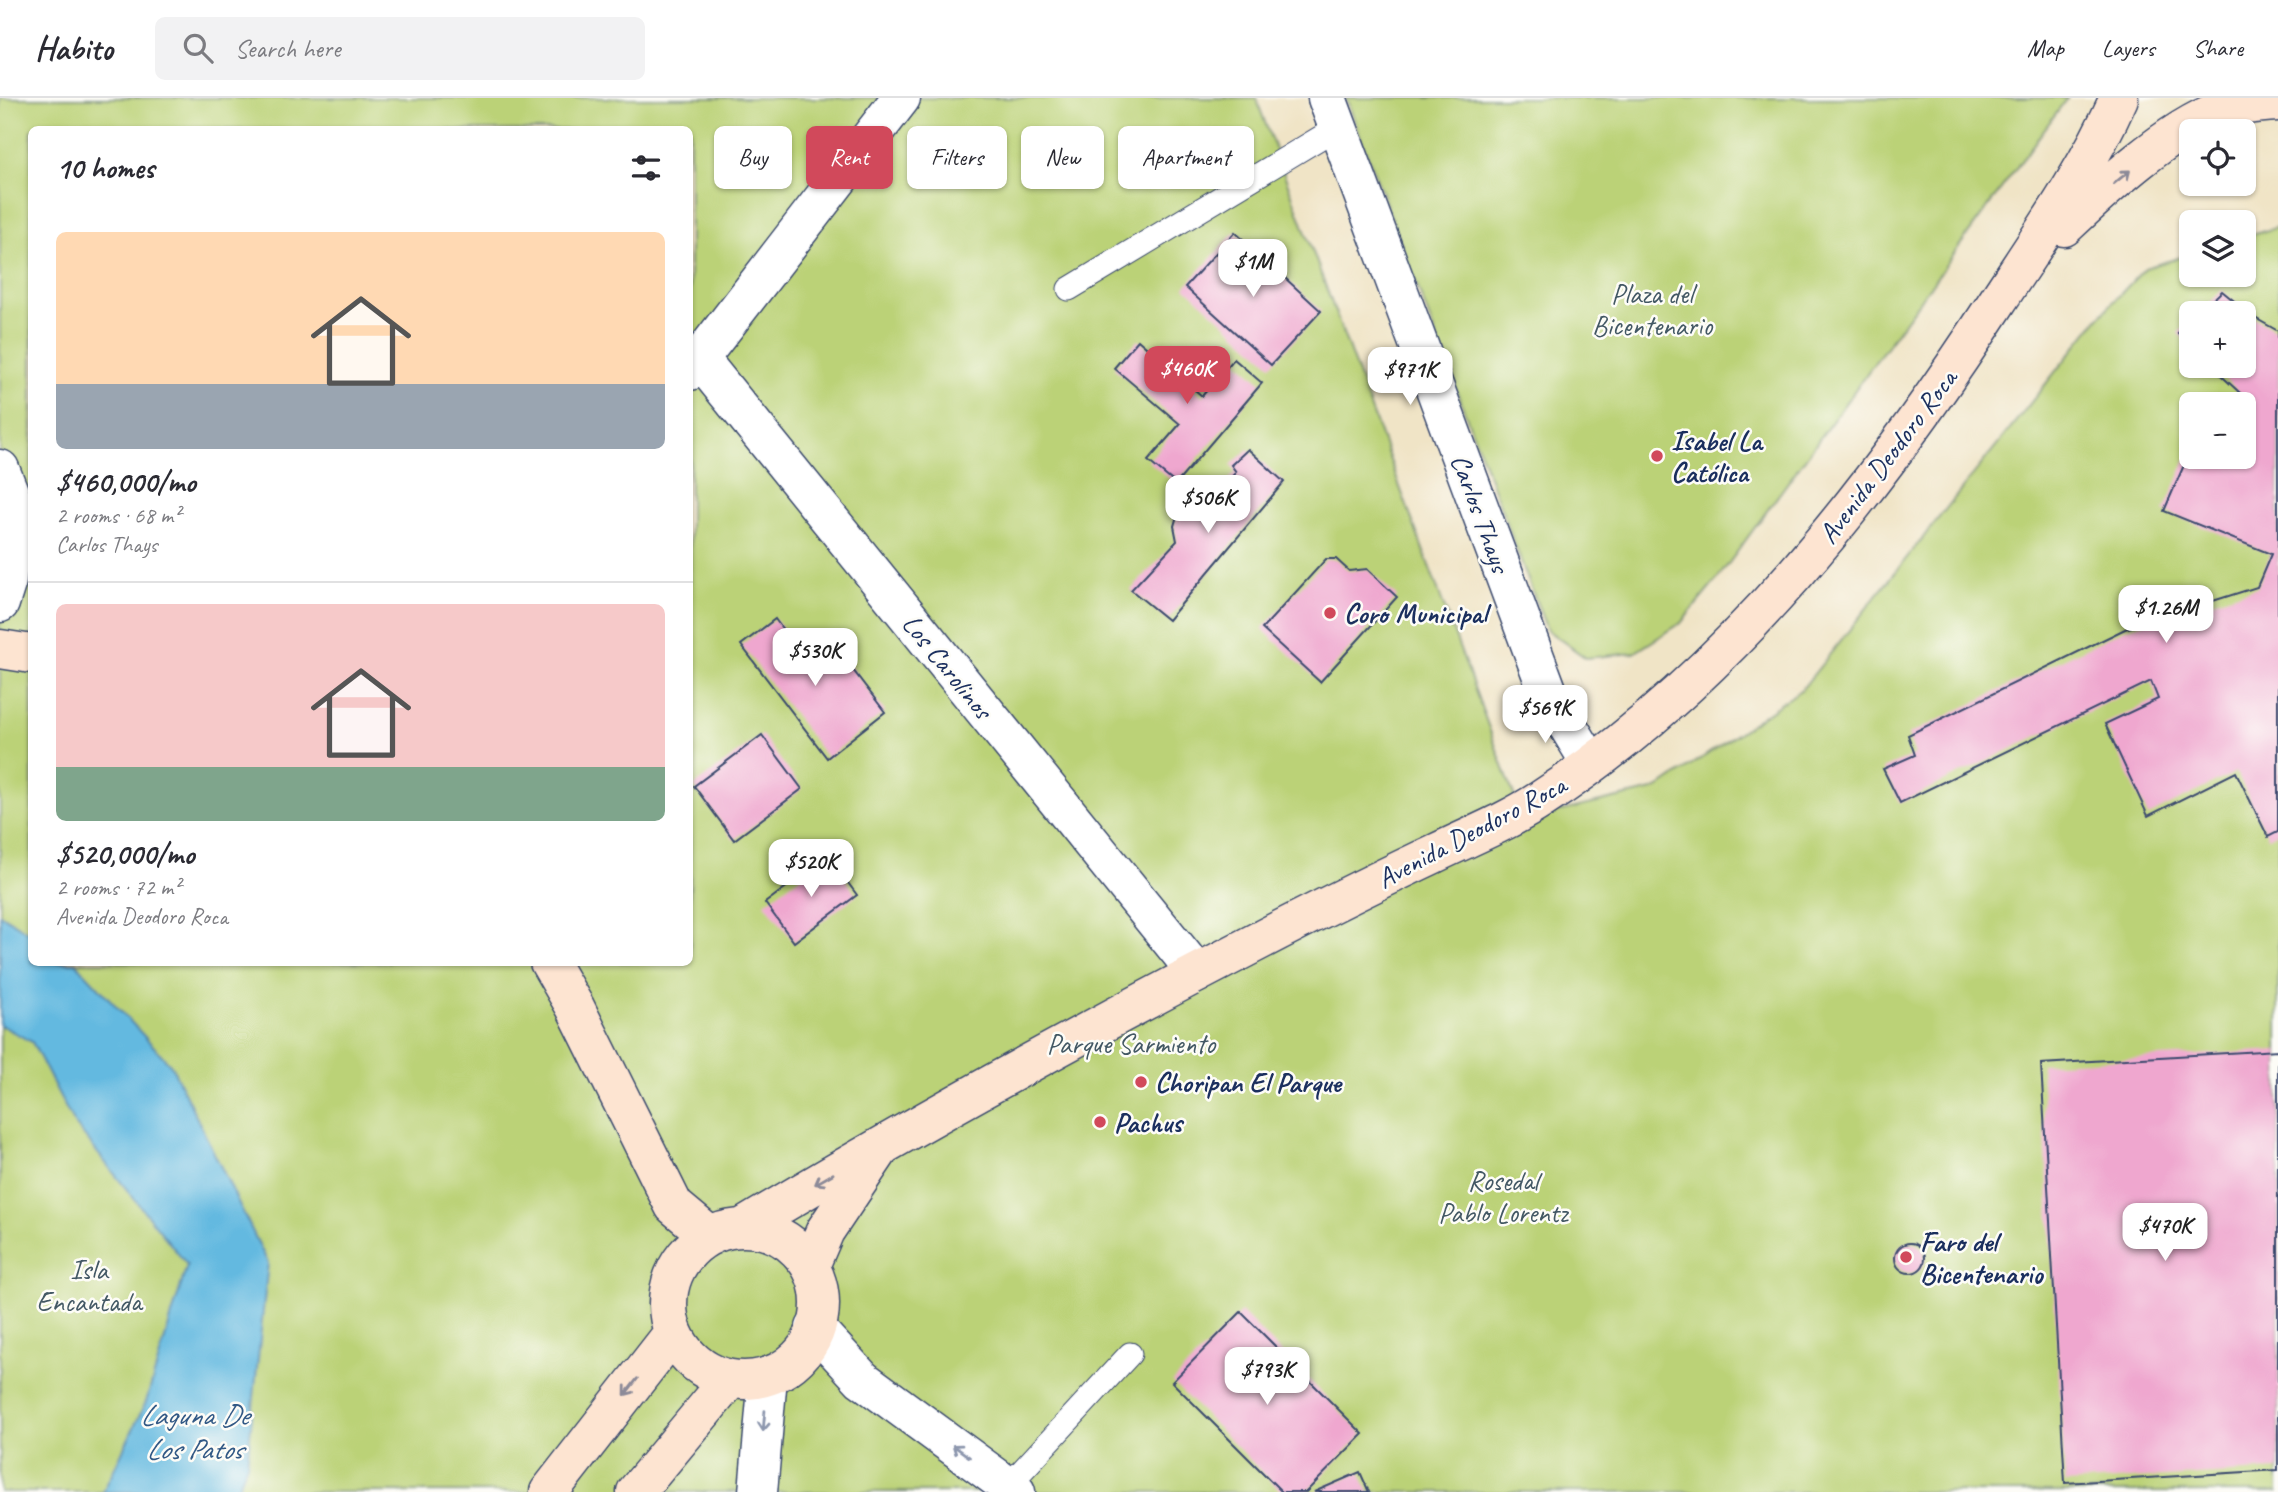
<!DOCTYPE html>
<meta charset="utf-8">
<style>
:root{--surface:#fff;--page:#f2f2f3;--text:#2b2b33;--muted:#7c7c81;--line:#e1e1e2;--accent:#d1495b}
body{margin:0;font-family:Caveat,sans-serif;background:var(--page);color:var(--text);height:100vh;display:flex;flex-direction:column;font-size:26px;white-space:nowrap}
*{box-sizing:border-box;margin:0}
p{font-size:23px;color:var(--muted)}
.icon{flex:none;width:38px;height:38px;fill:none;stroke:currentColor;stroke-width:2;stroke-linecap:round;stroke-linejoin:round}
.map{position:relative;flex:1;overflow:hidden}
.side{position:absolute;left:28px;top:28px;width:665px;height:840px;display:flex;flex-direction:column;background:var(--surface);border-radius:10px;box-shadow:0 2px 5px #0004}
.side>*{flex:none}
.banner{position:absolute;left:714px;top:28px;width:665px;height:63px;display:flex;gap:14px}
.controls{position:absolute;left:2179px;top:21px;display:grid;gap:14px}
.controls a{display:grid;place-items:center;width:77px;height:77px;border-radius:10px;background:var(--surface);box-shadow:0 2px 5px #0004;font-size:35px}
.price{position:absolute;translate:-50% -60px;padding:0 16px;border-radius:14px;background:#fff;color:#222;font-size:23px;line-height:46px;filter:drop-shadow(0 2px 4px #0008)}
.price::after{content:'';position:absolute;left:50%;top:42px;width:21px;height:16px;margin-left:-10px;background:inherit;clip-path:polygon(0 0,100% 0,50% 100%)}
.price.on{background:var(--accent);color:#fff}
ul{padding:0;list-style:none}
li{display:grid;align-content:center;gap:14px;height:371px;padding:0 28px}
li+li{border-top:2px solid var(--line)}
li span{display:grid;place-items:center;height:217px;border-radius:10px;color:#555}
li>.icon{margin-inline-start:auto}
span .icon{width:126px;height:126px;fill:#fffc;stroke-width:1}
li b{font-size:30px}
h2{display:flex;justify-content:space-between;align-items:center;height:84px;padding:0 28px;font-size:30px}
.tag{padding:0 24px;border-radius:10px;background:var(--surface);box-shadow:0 2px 5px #0004;font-size:24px;line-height:63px}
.tag.on{background:var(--accent);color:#fff}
header{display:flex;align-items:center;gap:42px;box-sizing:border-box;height:98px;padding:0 35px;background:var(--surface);border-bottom:2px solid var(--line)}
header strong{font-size:33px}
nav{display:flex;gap:38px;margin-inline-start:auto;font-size:24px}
.search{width:490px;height:63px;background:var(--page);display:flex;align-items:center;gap:18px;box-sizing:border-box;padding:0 24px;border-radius:10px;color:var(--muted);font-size:26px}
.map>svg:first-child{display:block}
</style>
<header>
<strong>Habito</strong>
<div class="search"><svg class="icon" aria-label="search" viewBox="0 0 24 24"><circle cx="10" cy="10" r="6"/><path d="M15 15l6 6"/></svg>Search here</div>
<nav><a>Map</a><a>Layers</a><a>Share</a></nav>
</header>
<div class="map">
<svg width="2278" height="1394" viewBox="0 0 2278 1394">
<rect width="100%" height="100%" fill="#fdfcf7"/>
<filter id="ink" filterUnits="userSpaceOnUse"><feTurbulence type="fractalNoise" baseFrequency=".0143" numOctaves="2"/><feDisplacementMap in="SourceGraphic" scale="14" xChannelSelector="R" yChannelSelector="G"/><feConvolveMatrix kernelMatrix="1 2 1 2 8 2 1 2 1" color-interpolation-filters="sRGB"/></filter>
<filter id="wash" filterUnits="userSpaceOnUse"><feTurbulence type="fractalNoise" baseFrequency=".00686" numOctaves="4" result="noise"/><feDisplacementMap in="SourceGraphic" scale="28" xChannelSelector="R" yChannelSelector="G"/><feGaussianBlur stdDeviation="1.57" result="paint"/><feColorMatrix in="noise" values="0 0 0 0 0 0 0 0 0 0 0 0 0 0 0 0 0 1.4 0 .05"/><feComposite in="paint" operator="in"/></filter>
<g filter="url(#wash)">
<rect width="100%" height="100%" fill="#f0e4c6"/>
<path fill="#bbd277" stroke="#6b806a" stroke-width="2" fill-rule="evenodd" d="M0,0H1256L1523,722L1657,691L1802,591L2100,218L2145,170L2191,156V177H2244V139L2278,129V1394H0ZM32,32H690V864H32ZM2191,215H2244V268H2191ZM2191,306H2244V359H2191Z
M1346,0H2067L1716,483L1681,525L1634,555L1586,560L1547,532Z"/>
<path fill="#64b9e0" stroke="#40749f" stroke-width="2" d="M0,816L31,836L32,864L76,865L171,967L268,1165L247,1366L236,1394H103L146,1304L187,1167L73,1024L32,944L0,927Z"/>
<g id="blocks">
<path fill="#efa7cf" d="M1235,134L1321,213L1271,267L1185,189Z
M2222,193L2255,220L2278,233V734L2268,739L2236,674L2148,718L2105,626L2158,601L2151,583L1900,705L1883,671L1915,657L1908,637L2125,531L2257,489L2271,456L2164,413L2191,351V359H2244V306H2232L2240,295L2211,268H2244V215H2199Z
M2191,223V248L2178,235Z
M1138,242L1202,298L1234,261L1262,285L1176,386L1148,363L1180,326L1114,270Z
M1248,351L1284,384L1168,522L1131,492L1177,443L1174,428L1177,418L1184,411L1206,408L1236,374L1231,367Z
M1326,461H1336L1349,473L1367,471L1397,499L1320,584L1262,531Z
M775,521L805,561L830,542L885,614L827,660L741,547Z
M762,637L802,691L734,742L694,688Z
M828,758L857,797L794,844L765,805Z
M2278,952V1372L2065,1385L2041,966Z
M1895 1160a15 15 0 1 1 30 0a15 15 0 1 1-30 0Z
M1241,1214L1363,1336L1306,1394H1282L1172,1284Z
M1360,1374L1369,1394H1314Z"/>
</g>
</g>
<g filter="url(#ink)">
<use href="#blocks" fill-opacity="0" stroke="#3b4a6e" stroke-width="2"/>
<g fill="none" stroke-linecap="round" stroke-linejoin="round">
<g stroke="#3b4a6e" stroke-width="25">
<path id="service" d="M1069,191L1338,29
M1008,1388L1130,1256"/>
</g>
<g stroke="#3b4a6e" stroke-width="41">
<path id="minor" d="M1327,0L1549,597L1591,666
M699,260L1197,875
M690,273L901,0
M0,371L25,434
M0,505L7,483L15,410
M815,1230L862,1281L1016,1394
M758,1394L768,1278"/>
</g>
<g stroke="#3b4a6e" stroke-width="41">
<path id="secondary" d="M2064,129C2103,92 2169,31 2219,13C2238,7 2259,5 2278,4
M0,551L32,556
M549,864L575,909L674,1108L710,1138
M742,1130C918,1024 1098,926 1280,832C1331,806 1383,780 1436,755C1471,738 1509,723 1542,701C1730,579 1876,390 1997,204C2041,137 2086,74 2119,0
M668 1206a76 76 0 1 1 152 0a76 76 0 1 1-152 0Z
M810,1168L825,1133L878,1054
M549,1394L673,1235
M636,1394L730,1281"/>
</g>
<use href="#service" stroke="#fff" stroke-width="23"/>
<use href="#minor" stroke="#fff" stroke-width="38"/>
<use href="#secondary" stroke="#fde4d1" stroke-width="38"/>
</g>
<defs><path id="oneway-shaft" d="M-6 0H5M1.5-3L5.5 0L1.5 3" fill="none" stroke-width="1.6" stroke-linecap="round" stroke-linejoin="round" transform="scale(1.75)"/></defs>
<g stroke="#8c8a98">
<use href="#oneway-shaft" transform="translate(2122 79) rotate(-39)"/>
<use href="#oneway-shaft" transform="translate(824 1081) rotate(150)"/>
<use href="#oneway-shaft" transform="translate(631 1289) rotate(128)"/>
</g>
<g stroke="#8d97ae">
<use href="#oneway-shaft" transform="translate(764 1323) rotate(95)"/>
<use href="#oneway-shaft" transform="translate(961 1353) rotate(-144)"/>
</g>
</g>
<g fill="#d1495b" stroke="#fdfcf7" stroke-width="2.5">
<circle cx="1657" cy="358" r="7"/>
<circle cx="1330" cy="515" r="7"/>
<circle cx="1141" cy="984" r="7"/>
<circle cx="1100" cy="1024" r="7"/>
<circle cx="1906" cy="1159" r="7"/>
</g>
<g text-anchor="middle" stroke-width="5" stroke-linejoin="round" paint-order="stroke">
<g font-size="28" fill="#435864" stroke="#fdfcf7">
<text x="1652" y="205">Plaza del<tspan x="1652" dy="32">Bicentenario</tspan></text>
<text x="1131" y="955">Parque Sarmiento</text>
<text x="1503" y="1092">Rosedal<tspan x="1503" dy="32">Pablo Lorentz</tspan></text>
<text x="89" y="1181">Isla<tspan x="89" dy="32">Encantada</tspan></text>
</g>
<g font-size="28" font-weight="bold" fill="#1b2f5e" stroke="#fdfcf7" text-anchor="start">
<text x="1671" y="352">Isabel La<tspan x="1671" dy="32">Católica</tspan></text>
<text x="1344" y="525">Coro Municipal</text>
<text x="1155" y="994">Choripan El Parque</text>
<text x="1114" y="1034">Pachus</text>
<text x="1920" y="1153">Faro del<tspan x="1920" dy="32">Bicentenario</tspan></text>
</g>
<g font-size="28" fill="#1b2f5e" stroke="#fdfcf7">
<text transform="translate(1887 358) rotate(-53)" y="10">Avenida Deodoro Roca</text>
<text transform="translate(1481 415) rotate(70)" y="10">Carlos Thays</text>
<text transform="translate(948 568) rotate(51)" y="10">Los Carolinos</text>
<text transform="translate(1471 733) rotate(-28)" y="10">Avenida Deodoro Roca</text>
</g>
<g font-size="30" font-style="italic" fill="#315885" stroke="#fdfcf7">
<text x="194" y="1327">Laguna De<tspan x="194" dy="34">Los Patos</tspan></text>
</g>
</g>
</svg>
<div class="controls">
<a><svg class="icon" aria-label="locate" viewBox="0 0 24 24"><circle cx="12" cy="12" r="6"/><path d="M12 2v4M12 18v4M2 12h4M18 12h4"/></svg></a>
<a><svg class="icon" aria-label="layers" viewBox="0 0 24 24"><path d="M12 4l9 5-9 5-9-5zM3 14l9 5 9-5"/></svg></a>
<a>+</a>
<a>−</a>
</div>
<b class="price" style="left:1253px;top:201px">$1M</b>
<b class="price on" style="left:1187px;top:308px">$460K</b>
<b class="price" style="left:1410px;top:309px">$971K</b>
<b class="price" style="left:1208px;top:437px">$506K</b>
<b class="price" style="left:2166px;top:547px">$1.26M</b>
<b class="price" style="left:815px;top:590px">$530K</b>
<b class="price" style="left:1545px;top:647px">$569K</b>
<b class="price" style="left:811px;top:801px">$520K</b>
<b class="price" style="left:2165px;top:1165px">$470K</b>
<b class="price" style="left:1267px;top:1309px">$793K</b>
<div class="banner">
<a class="tag">Buy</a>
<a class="tag on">Rent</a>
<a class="tag">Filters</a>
<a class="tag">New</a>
<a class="tag">Apartment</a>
</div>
<section class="side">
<h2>10 homes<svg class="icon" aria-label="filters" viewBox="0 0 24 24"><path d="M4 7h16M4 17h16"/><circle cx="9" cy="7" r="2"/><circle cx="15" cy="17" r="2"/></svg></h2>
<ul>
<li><span style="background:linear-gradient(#ffd9b3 70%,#9aa5b1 0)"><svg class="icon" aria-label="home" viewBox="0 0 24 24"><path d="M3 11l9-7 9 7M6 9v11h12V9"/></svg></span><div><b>$460,000/mo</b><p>2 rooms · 68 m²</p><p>Carlos Thays</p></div></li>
<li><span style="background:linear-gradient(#f6c9c9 75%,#7fa58c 0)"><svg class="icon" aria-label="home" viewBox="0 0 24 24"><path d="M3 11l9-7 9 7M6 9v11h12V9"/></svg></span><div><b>$520,000/mo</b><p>2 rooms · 72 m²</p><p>Avenida Deodoro Roca</p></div></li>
</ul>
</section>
</div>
